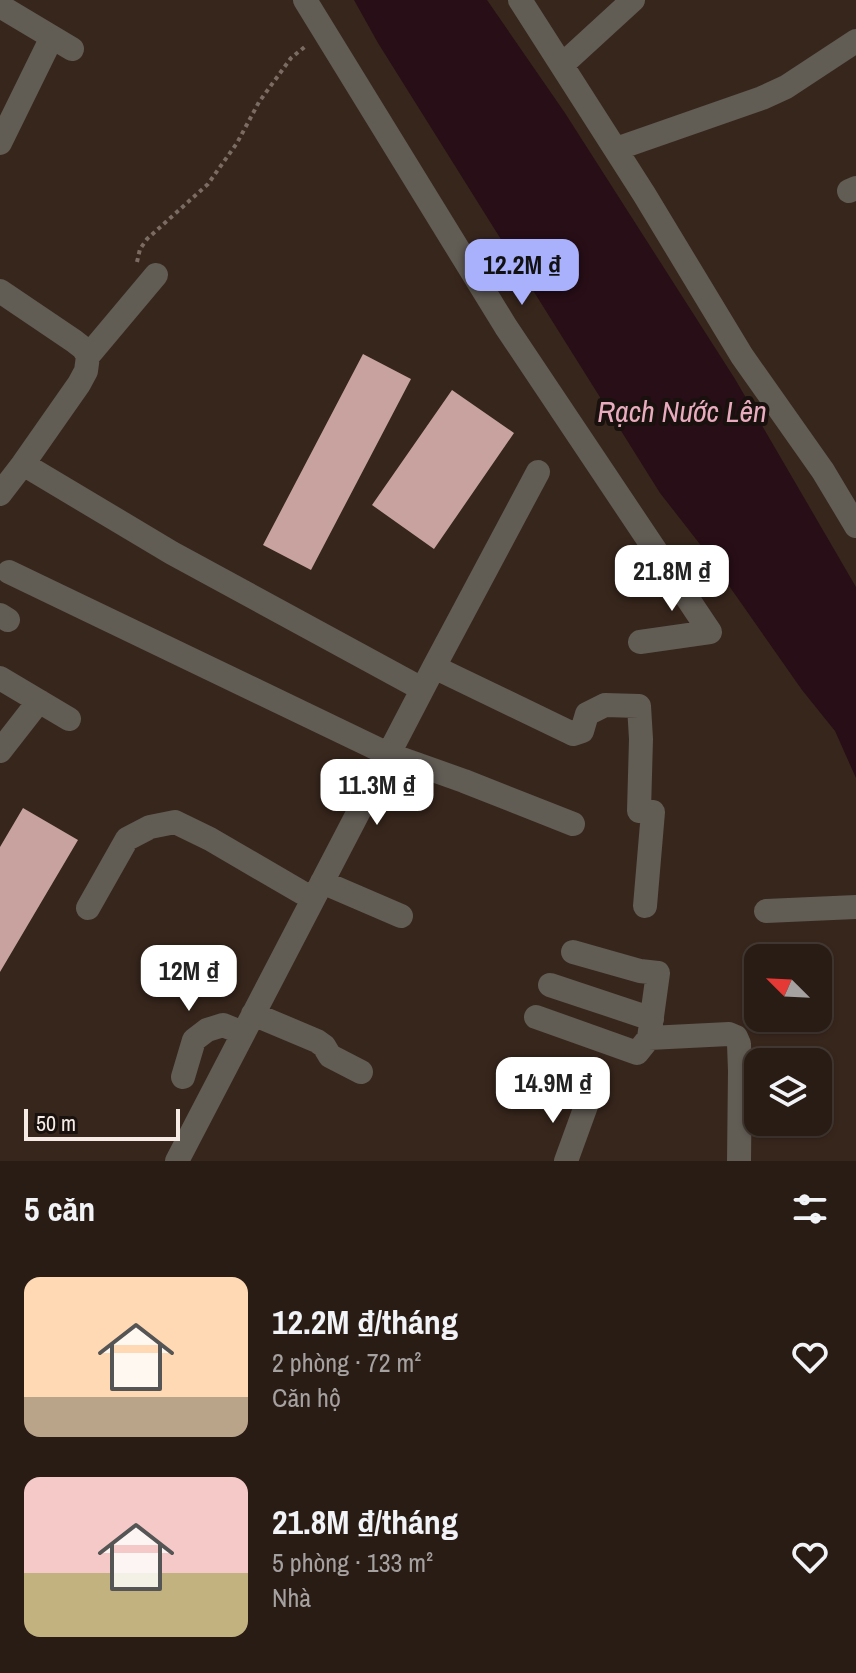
<!DOCTYPE html>
<html lang="vi">
<meta charset="utf-8">
<style>
:root{--surface:#291c15;--page:#352922;--text:#f1f3f6;--muted:#a5a1a0;--line:#453a34;--accent:#a9b0fc}
body{margin:0;font-family:"Archivo Narrow",sans-serif;background:var(--page);color:var(--text);height:100vh;display:flex;flex-direction:column;font-size:30px;white-space:nowrap}
*{box-sizing:border-box;margin:0}
p{font-size:26px;color:var(--muted)}
.icon{flex:none;width:44px;height:44px;fill:none;stroke:currentColor;stroke-width:2;stroke-linecap:round;stroke-linejoin:round}
.map{position:relative;height:1161px;overflow:hidden}
.side{display:flex;flex-direction:column;background:var(--surface);flex:1}
.side>*{flex:none}
.needle{width:52px;rotate:294deg}
.fabs{position:absolute;left:744px;top:944px;display:grid;gap:16px}
.fabs a{display:grid;place-items:center;width:88px;height:88px;border-radius:16px;background:var(--surface);box-shadow:0 2px 6px #0004,0 0 0 2px var(--line);font-size:40px}
.scale{position:absolute;left:24px;bottom:20px;width:156px;box-sizing:border-box;padding-left:8px;border:4px solid #f7ece5;border-top:0;font-size:22px;line-height:28px;white-space:nowrap;color:#f7ece5;-webkit-text-stroke:6px #19110d;paint-order:stroke}
.price{position:absolute;translate:-50% -68px;padding:0 18px;border-radius:16px;background:#fff;color:#222;font-size:26px;line-height:52px;filter:drop-shadow(0 2px 4px #0008)}
.price::after{content:'';position:absolute;left:50%;top:48px;width:24px;height:18px;margin-left:-12px;background:inherit;clip-path:polygon(0 0,100% 0,50% 100%)}
.price.on{background:var(--accent);color:#111}
ul{padding:0;list-style:none}
li{display:flex;align-items:center;gap:24px;height:200px;padding:0 24px}
li span{display:grid;place-items:center;flex:none;width:224px;height:160px;border-radius:16px;color:#555}
li>.icon{margin-inline-start:auto}
span .icon{width:96px;height:96px;fill:#fffc;stroke-width:1}
li b{font-size:34px}
h2{display:flex;justify-content:space-between;align-items:center;height:96px;padding:0 24px;font-size:34px}
.map>svg:first-child{display:block}
</style>
<div class="map">
<svg width="856" height="1161" viewBox="0 0 856 1161">
<rect width="100%" height="100%" fill="#37261c"/>
<path fill="#280e17" d="M354,0H487L565,113L735,379L856,587V778L835,731L802,690L699,543L660,493L378,43Z"/>
<path fill="#c7a29e" d="M363,354L411,379L311,570L263,545Z
M452,390L514,433L434,549L372,505Z
M23,808L78,840L0,972V847Z"/>
<g fill="none" stroke-linecap="round" stroke-linejoin="round">
<path stroke="#7b6c63" stroke-width="4" stroke-dasharray="4 4" stroke-linecap="butt" d="M137,262L140,249L147,239L208,184L237,143L259,102L291,58L307,45"/>
<path stroke="#615c54" stroke-width="24" d="M305,0L506,327L710,632L640,642
M520,0L644,194L742,356L823,471L856,526
M0,6L72,49
M562,65L633,0
M0,143L52,37
M616,149L762,98L786,87L856,41
M849,191L856,188
M0,291L74,341L83,348L88,356L86,371L79,384L23,464L0,494
M88,356L156,275
M23,464L172,553L422,689
M9,572L388,754L464,781L573,824
M0,615L8,620
M434,667L573,734L582,731L587,714L605,705L639,706L641,739L639,811L653,812L645,906
M0,678L69,719
M0,751L39,701
M322,882L401,916
M88,908L127,839L150,827L175,822L210,839L313,899
M766,911L856,907
M550,985L652,1019
M253,1014L317,1041L324,1046L330,1056L361,1072
M536,1017L637,1053L649,1038L658,973L640,971L573,952
M649,1038L729,1034L736,1037L739,1044L740,1071L739,1161
M183,1077L194,1040L207,1030L223,1025L243,1033
M177,1161L434,667L538,472
M566,1161L586,1106"/>
</g>
<g text-anchor="middle" stroke-width="8" stroke-linejoin="round" paint-order="stroke">
<g font-size="30" font-style="italic" fill="#e9acbf" stroke="#19110d">
<text x="682" y="422">Rạch Nước Lên</text>
</g>
</g>
</svg>
<div class="fabs">
<a><svg class="needle" viewBox="-14 -14 28 28"><path d="M0-13l5 13h-10z" fill="#e53935"/><path d="M0 13l5-13h-10z" fill="#a5a1a0"/></svg></a>
<a><svg class="icon" aria-label="layers" viewBox="0 0 24 24"><path d="M12 4l9 5-9 5-9-5zM3 14l9 5 9-5"/></svg></a>
</div>
<div class="scale">50 m</div>
<b class="price on" style="left:522px;top:307px">12.2M ₫</b>
<b class="price" style="left:672px;top:613px">21.8M ₫</b>
<b class="price" style="left:377px;top:827px">11.3M ₫</b>
<b class="price" style="left:189px;top:1013px">12M ₫</b>
<b class="price" style="left:553px;top:1125px">14.9M ₫</b>
</div>
<section class="side">
<h2>5 căn<svg class="icon" aria-label="filters" viewBox="0 0 24 24"><path d="M4 7h16M4 17h16"/><circle cx="9" cy="7" r="2"/><circle cx="15" cy="17" r="2"/></svg></h2>
<ul>
<li><span style="background:linear-gradient(#ffd9b3 75%,#b9a48a 0)"><svg class="icon" aria-label="home" viewBox="0 0 24 24"><path d="M3 11l9-7 9 7M6 9v11h12V9"/></svg></span><div><b>12.2M ₫/tháng</b><p>2 phòng · 72 m²</p><p>Căn hộ</p></div><svg class="icon" aria-label="heart" viewBox="0 0 24 24"><path d="M12 20l-8-8c-3-5 5-10 8-4 3-6 11-1 8 4z"/></svg></li>
<li><span style="background:linear-gradient(#f6c9c9 60%,#c2b280 0)"><svg class="icon" aria-label="home" viewBox="0 0 24 24"><path d="M3 11l9-7 9 7M6 9v11h12V9"/></svg></span><div><b>21.8M ₫/tháng</b><p>5 phòng · 133 m²</p><p>Nhà</p></div><svg class="icon" aria-label="heart" viewBox="0 0 24 24"><path d="M12 20l-8-8c-3-5 5-10 8-4 3-6 11-1 8 4z"/></svg></li>
</ul>
</section>
